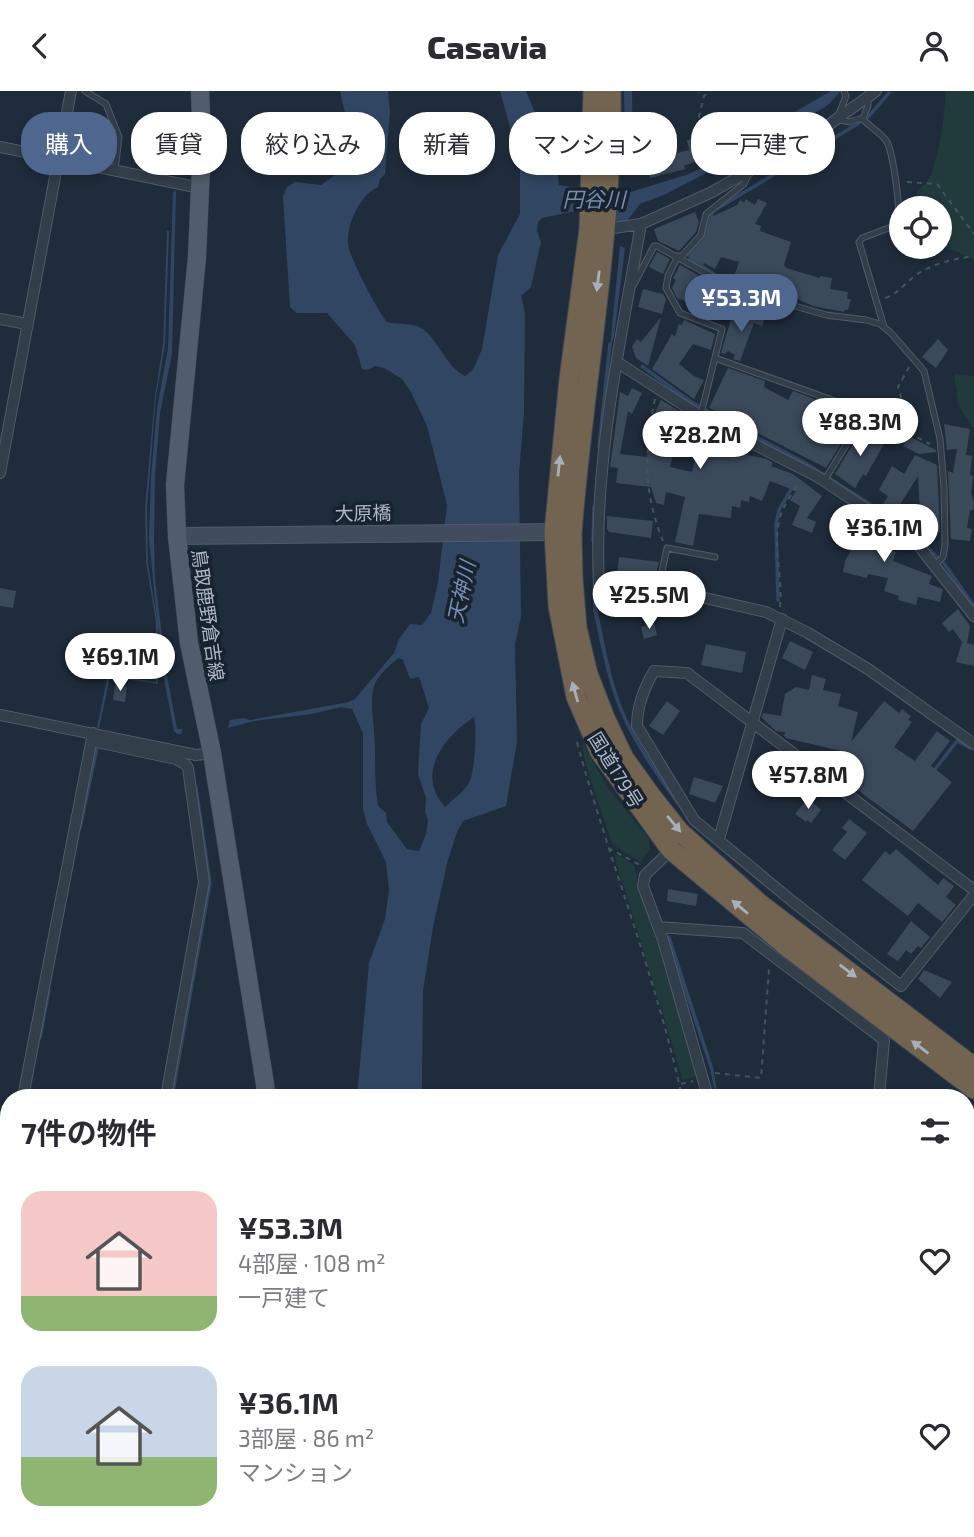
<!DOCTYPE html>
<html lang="ja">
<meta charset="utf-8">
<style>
:root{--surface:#fff;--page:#f7f7f7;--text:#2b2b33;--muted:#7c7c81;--accent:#4f678f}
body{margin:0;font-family:"Exo 2","Noto Sans JP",sans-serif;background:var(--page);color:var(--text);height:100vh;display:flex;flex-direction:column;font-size:26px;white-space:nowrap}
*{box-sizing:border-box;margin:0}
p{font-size:23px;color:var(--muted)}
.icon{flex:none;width:38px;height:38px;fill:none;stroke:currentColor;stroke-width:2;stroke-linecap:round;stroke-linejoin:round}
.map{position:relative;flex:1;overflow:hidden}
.side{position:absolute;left:0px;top:998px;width:975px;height:450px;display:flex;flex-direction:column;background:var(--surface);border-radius:28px 28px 0 0;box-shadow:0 4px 10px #0003}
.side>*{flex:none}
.guide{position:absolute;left:21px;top:21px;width:933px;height:63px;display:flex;gap:14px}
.tools{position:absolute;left:889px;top:105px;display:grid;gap:14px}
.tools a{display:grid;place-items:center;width:63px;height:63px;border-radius:50%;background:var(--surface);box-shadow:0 4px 10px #0003;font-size:35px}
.price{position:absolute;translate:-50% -60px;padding:0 16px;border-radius:24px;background:#fff;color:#222;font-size:23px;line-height:46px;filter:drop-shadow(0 2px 4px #0008)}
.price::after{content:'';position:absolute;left:50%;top:42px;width:21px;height:16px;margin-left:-10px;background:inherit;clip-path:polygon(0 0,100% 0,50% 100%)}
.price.active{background:var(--accent);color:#fff}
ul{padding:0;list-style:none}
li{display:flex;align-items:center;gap:21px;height:175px;padding:0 21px}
li span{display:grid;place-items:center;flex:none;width:196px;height:140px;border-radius:21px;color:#555}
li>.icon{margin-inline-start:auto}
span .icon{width:84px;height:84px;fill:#fffc;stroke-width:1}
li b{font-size:30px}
h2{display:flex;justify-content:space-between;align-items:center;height:84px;padding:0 21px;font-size:30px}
.chip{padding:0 24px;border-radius:28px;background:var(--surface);box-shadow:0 4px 10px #0003;font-size:24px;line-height:63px}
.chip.active{background:var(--accent);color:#fff}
header{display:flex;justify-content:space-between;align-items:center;height:91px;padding:0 21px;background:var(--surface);font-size:32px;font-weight:800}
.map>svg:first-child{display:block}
</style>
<header><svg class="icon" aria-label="back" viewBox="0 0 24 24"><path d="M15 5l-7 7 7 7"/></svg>Casavia<svg class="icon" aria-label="person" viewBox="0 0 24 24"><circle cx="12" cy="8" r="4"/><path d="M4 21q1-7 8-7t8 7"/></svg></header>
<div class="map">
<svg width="974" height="1446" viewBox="0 0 974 1446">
<rect width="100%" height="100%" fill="#1f2c3b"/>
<path fill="#213a3c" d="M946,0H974V168L940,154V117H914C914,95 928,96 933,78C941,53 944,26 946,0Z
M954,283L974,285V338L959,316Z
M581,649L608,697L649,748L650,758L640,771L612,753L586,674Z
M614,763C630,771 636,770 637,789L699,985L683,989Z"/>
<path fill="#304662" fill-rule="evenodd" d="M340,0H388L390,21L385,83L380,88L378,96C360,104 347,132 348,152C348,164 378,221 387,231C399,234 414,231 424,239C440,252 446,275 465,285L473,279L482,258L498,164L520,123V73L500,0H526L543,41L556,43C560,60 556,77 559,94L621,104L689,83L735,60L765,38L831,0H841L828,14L771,48L666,103L640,113L627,130L619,131L576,120L542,127L538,131L537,140L541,151L531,196L521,205L525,222L524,322L519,382L521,526L515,553L517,651L506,715L463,730L457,741L448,769L433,836L423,900L422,993L423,1006H357L369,872L385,828L389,800L386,771L367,733L363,718V642L352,618L341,616L312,623L254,630L228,637L230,629L243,627L250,629L349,611L355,608L394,562L399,548L410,533L422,534L431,522L438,491L447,414L427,335L411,301L402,288L384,277L375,275L368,279L362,278L355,254L327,222H297L290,216L283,106L287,96L295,91L321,94C329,88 341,82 346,72C354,56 344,17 340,0ZM399,567L403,569L410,588L419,586L429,617L421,633L418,683L426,707L425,720L428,730L426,743L419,760L407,758L387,731L386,722L378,715C375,695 375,676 375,656C375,636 369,615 374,595C377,586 391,572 399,567ZM474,626C477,639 475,680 469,692C464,701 452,709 445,716C415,683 444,646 474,626Z
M624,0H632L633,68L625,70L622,68V57L625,56Z
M176,100L172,263L160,322L155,384L154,449L155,489L167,584L177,638H182V643H177L174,640L164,588L158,534V593L110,586L99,637H97L108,583L156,591V532L146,471L145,416L155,305L163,253L167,140H169L165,254L156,306L147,417L148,472L157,529L149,448L151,385L157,318L168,257L173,101Z
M620,155L625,157L614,246L610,256Z
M642,273L693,310L807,371L905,433L946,472L974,512V519L941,471L913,444L691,314L640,276Z
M597,516C605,554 611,593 627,628C641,658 661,684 679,712L677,714C657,686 636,657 622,625C607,592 601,554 593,519Z
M670,844L713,976L718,1006H716L710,978L666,846Z
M499,1439H579L582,1446H509Z"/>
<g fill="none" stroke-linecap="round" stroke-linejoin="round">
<path stroke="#304662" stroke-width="3.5" d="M868,26L889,2
M688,164L704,148L711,124L715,119L859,32
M690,168L724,189L737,193
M599,356L610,253
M593,450L594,416
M594,493L595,520
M778,509L776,433L779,419L793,395
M933,681L957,650L970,657
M80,737L97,657
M40,947L49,899
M172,1006L210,792L196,697
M5,1132L8,1111
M0,1142H1"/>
</g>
<path fill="#3b4a5b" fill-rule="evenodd" d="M74,38L89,41L86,54L99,57L98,66L71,61Z
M697,47L699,54L707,51L712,64L684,75L685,78L650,87L646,70L689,59L687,49Z
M746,108L755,114L758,108L767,112L755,133L761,135L760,140L791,151L784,174L786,177L820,187V185L832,187L830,198L848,201L847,208H851L848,219H844V221L813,215L771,196L769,201L748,196L733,189L739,171L721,166L715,178L704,172L703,174L688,166L705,147L711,126L737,114L740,109L744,112Z
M695,121L699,131L696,141L679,160L658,150L654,138Z
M657,161L670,168L663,183L649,176Z
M680,174L698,184L690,198L717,209L708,227L688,220L691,213L677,207L672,197L676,189L673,187Z
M643,198L663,203L666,208L662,223L638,216Z
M749,219L766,224L762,235L754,232L740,270L733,268L735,264L728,260L725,263L721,262L732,225L746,229Z
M661,226L648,275L636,267L632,256L637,248L641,251Z
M684,229L715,243L711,259L693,253L679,273L694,285L704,289L694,308L652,278L672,243L675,246L679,233L682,234Z
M938,248L948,259L936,277L922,266Z
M728,277L765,290L764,296L788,309L793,300L855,323L852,335L826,377L709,317Z
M632,297L642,302L632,323L628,320L620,363L647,366L653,326L661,309L679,320L678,322L702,335L695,350L698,353L766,368L773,372L771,375L793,383L822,405L807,427L816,431L812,442L792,434L800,415L790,409L796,400L770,390L762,410L750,405L749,411L741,409L740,417L732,415L731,427L699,423L693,455L675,451L685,406L666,401L664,414L656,412L651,396L616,392L618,377L610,376L620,301L628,305ZM675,356L696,364L692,381L670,376Z
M944,333L970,338L966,364L972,365L970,384L973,385L971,402L974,412L973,419H970L967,437L972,438L970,450L951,448L948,380L953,382L957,358L947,359Z
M861,339L885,351L866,385L863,383L855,397L835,383Z
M908,345L936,359V361L919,363L903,355Z
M915,364L937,374L940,441L926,440L922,444L911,433L920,422L918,385L894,423L882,415L888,405L879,399L892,375L904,383Z
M843,421L860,425L857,433L872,439L870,442L878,445L875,452L896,461L893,470L932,485L929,493L943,498L940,511L918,506L916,514L898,509L899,505L884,500L888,487L868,483L867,487L843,481L845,470L855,452L844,449L845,446L837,444Z
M607,425L653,430L651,447L609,441L607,438Z
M619,466L659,471L656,483L644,482L643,486L617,482Z
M0,497L16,500L13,517L0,515Z
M958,518L970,535L967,552L974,554V575L956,571L962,551L953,538L949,541L942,532Z
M654,532L657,544L644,548L641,536Z
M790,550L813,561L805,579L782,567Z
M706,553L746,561L742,582L701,574Z
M812,584L826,588L823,599L841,603L838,615L858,621L851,651L884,610L899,622L902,618L911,625L908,629L912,631L894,656L915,670L937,640L950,650L931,675L952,691L913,740L828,677L841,660L786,647L784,645L785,641L776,640L762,627L763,622L781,625L785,603L796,596L809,599Z
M115,594L127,596L125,611L113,609Z
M667,610L680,620L663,644L649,635Z
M694,686L723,695L715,712L689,703Z
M808,707L821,719L811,732L807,729L806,731L795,723Z
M849,728L867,742L845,769L832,759L847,741L842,737Z
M896,758L938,794L943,787L954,795L946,806L956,814L942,831L918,812L908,825L862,789L885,760L890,764Z
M668,798L698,803L696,815L667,810Z
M911,830L930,846L921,857L918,855L911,863L906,859L898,870L887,863Z
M924,879L952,891L940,907L918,888Z"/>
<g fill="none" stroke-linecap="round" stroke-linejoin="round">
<g stroke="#515b69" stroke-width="7">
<path id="lane" d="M85,0L106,13L119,46L115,79
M844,0L846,5L837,28L849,31L863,27L868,15V7
M862,27C869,36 882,42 887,51C893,63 902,121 897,134L862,147L859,151L884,236
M678,165L668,185L666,197L680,222L722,238L701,323
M680,167L701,144L706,123L744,93L750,81
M634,193L654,155H657L713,186L746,201L826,224L866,229L880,233L891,242L924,280L940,348L944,396L945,454L943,466L935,474
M715,267L863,320L864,325L824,390
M658,499L667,457L715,466"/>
</g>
<g stroke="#515b69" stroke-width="12">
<path id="street" d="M0,56L200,97
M641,133C620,253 593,373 599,495L614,503L642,499L679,501L766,521L808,542L868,578L974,653
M600,139L641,133L710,102L817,42L876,0
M0,228L27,233
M617,271L705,328L818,386L915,450L974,525
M0,382L71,0
M0,624L196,664L212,662
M92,650L176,668L185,673L188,677L204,791L166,1006
M719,748L782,528
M671,759L645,784L643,795L663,849L708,1006
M974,799L687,582L654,580C644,597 637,616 637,635L694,729L792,810L901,895L974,804
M658,836L743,842L884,949L879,1006
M23,1006L93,642
M0,1123L9,1078
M0,1136L9,1137
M966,1186L974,1187
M0,1303H9
M61,1438V1446
M225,1438V1446
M763,1438V1446
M842,1446L843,1438"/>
</g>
<g stroke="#515b69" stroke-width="18">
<path id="secondary" d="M177,445L566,441
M966,1343L974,1285
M0,1399L9,1398
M952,1446L953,1438"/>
</g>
<g stroke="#3d4755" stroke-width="19">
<path id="primary" d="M200,0L202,52L197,166L175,394L177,445L189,552L212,662L267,1006
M307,1438V1446"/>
</g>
<g stroke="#3e4856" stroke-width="21">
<path id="highway" d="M593,0L589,138L569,288L554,441L558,515L576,606L600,661L671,759L791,859L974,998
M611,0C613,146 583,296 572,442L573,487L577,537L588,583L605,627L624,667L652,706L679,740L759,812L974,976"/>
</g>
<path stroke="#3f575a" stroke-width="2" stroke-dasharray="5 5" stroke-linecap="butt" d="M694,46L704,5L710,0
M907,91L937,93L974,143
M885,207C898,203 905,192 916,184C934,172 954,168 974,165
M655,308C644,359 643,401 663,450
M873,324L930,353
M891,334L903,313L898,296L909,276
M780,516C783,487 772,455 780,426C784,413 793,402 799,391
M577,651C609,770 656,885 682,1006
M608,757L640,774
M715,982L761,987L769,878
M681,993L693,990
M737,1438V1446"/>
<use href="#lane" stroke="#333e4b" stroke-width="5"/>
<use href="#street" stroke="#333e4b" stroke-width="10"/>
<use href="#secondary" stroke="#414d5f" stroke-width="16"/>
<use href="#primary" stroke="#515d6c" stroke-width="18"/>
<use href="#highway" stroke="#726450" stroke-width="19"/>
</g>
<defs><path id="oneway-solid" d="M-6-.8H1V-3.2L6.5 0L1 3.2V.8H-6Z" transform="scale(1.75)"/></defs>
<g fill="#a8b0bc">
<use href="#oneway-solid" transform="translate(598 190) rotate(97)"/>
<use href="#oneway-solid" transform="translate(559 375) rotate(-84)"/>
<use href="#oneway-solid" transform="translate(575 601) rotate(-106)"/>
<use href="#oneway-solid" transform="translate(674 733) rotate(50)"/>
<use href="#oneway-solid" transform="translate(740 816) rotate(-140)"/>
<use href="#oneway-solid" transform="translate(848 880) rotate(37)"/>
<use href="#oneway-solid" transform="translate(920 956) rotate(-143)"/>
</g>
<g text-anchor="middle" stroke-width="7" stroke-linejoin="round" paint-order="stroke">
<g font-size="19" fill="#aeb8c8" stroke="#192330">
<text transform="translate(363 422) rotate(-1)" y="7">大原橋</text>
<text transform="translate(208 524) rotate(82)" y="7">鳥取鹿野倉吉線</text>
<text transform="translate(616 679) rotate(58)" y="7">国道179号</text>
</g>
<g font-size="21" font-style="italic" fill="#748fb2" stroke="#192330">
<text x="594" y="116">円谷川</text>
<text transform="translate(462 501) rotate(-78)" y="7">天神川</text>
</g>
</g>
</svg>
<div class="tools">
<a><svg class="icon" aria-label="locate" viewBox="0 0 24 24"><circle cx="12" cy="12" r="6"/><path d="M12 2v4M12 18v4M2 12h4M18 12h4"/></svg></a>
</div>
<b class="price active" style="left:741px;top:243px">¥53.3M</b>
<b class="price" style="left:860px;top:367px">¥88.3M</b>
<b class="price" style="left:700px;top:380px">¥28.2M</b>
<b class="price" style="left:884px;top:473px">¥36.1M</b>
<b class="price" style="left:649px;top:540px">¥25.5M</b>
<b class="price" style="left:120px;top:602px">¥69.1M</b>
<b class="price" style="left:808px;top:720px">¥57.8M</b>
<div class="guide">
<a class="chip active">購入</a>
<a class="chip">賃貸</a>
<a class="chip">絞り込み</a>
<a class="chip">新着</a>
<a class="chip">マンション</a>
<a class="chip">一戸建て</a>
</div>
<section class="side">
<h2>7件の物件<svg class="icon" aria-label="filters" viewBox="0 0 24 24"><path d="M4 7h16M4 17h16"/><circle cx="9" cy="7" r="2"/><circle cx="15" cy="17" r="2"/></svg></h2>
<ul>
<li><span style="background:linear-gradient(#f6c9c9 75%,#8fb573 0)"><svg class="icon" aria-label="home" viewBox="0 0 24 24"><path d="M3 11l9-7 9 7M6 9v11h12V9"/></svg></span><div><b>¥53.3M</b><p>4部屋 · 108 m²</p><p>一戸建て</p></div><svg class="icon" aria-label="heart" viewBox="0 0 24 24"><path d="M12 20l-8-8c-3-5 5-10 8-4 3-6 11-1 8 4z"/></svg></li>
<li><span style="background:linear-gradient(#c9d6e8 65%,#8fb573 0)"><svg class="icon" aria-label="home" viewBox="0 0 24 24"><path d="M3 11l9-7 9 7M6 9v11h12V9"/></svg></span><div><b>¥36.1M</b><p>3部屋 · 86 m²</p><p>マンション</p></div><svg class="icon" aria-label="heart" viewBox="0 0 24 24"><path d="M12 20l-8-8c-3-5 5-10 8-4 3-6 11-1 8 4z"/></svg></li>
</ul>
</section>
</div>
